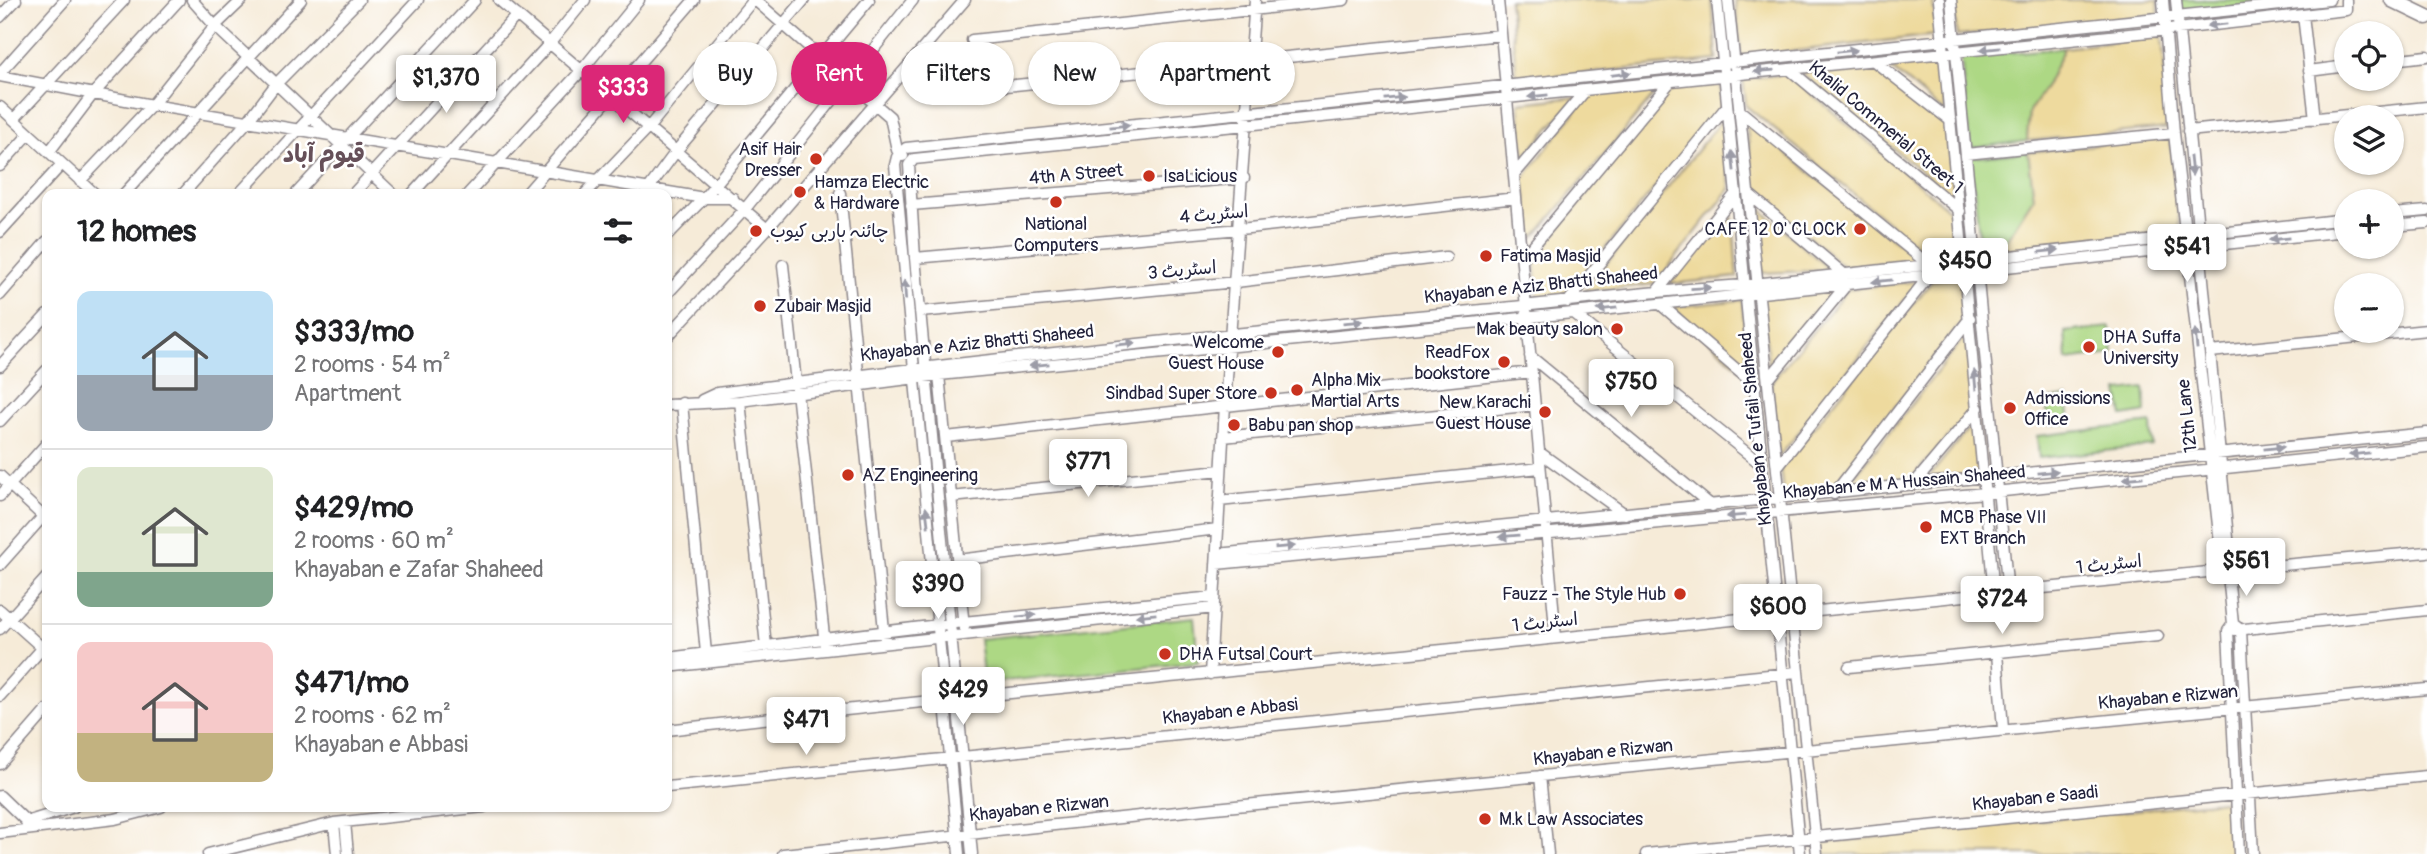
<!DOCTYPE html>
<meta charset="utf-8">
<style>
:root{--surface:#fff;--page:#f2f2f2;--text:#202124;--muted:#757577;--line:#e0e0e0;--accent:#db2777}
body{margin:0;font-family:Pangolin,"Playpen Sans Arabic",sans-serif;background:var(--page);color:var(--text);height:100vh;display:flex;flex-direction:column;font-size:26px;white-space:nowrap}
*{box-sizing:border-box;margin:0}
p{font-size:23px;color:var(--muted)}
.icon{flex:none;width:38px;height:38px;fill:none;stroke:currentColor;stroke-width:2;stroke-linecap:round;stroke-linejoin:round}
.map{position:relative;flex:1;overflow:hidden}
.sheet{position:absolute;left:42px;top:189px;width:630px;height:623px;display:flex;flex-direction:column;background:var(--surface);border-radius:14px;box-shadow:0 2px 5px #0004}
.sheet>*{flex:none}
.guide{position:absolute;left:693px;top:42px;width:665px;height:63px;display:flex;gap:14px}
.controls{position:absolute;left:2334px;top:21px;display:grid;gap:14px}
.controls a{display:grid;place-items:center;width:70px;height:70px;border-radius:50%;background:var(--surface);box-shadow:0 2px 5px #0004;font-size:35px}
.price{position:absolute;translate:-50% -60px;padding:0 16px;border-radius:7px;background:#fff;color:#222;font-size:23px;line-height:46px;filter:drop-shadow(0 2px 4px #0008)}
.price::after{content:'';position:absolute;left:50%;top:42px;width:21px;height:16px;margin-left:-10px;background:inherit;clip-path:polygon(0 0,100% 0,50% 100%)}
.price.current{background:var(--accent);color:#fff}
ul{padding:0;list-style:none}
li{display:flex;align-items:center;gap:21px;height:175px;padding:0 35px}
li+li{border-top:2px solid var(--line)}
li span{display:grid;place-items:center;flex:none;width:196px;height:140px;border-radius:14px;color:#555}
li>.icon{margin-inline-start:auto}
span .icon{width:84px;height:84px;fill:#fffc;stroke-width:1}
li b{font-size:30px}
h2{display:flex;justify-content:space-between;align-items:center;height:84px;padding:0 35px;font-size:30px}
.pill{padding:0 24px;border-radius:32px;background:var(--surface);box-shadow:0 2px 5px #0004;font-size:24px;line-height:63px}
.pill.current{background:var(--accent);color:#fff}
.map>svg:first-child{display:block}
</style>
<div class="map">
<svg width="2427" height="854" viewBox="0 0 2427 854">
<rect width="100%" height="100%" fill="#fff"/>
<filter id="ink" filterUnits="userSpaceOnUse"><feTurbulence type="fractalNoise" baseFrequency=".0143" numOctaves="2"/><feDisplacementMap in="SourceGraphic" scale="14" xChannelSelector="R" yChannelSelector="G"/><feConvolveMatrix kernelMatrix="1 2 1 2 8 2 1 2 1" color-interpolation-filters="sRGB"/></filter>
<filter id="wash" filterUnits="userSpaceOnUse"><feTurbulence type="fractalNoise" baseFrequency=".00686" numOctaves="4" result="noise"/><feDisplacementMap in="SourceGraphic" scale="28" xChannelSelector="R" yChannelSelector="G"/><feGaussianBlur stdDeviation="1.57" result="paint"/><feColorMatrix in="noise" values="0 0 0 0 0 0 0 0 0 0 0 0 0 0 0 0 0 1.4 0 .05"/><feComposite in="paint" operator="in"/></filter>
<g filter="url(#wash)">
<rect width="100%" height="100%" fill="#f6ebd8"/>
<path fill="#add884" stroke="#687d60" stroke-width="2" d="M2180,0H2313L2181,13Z
M2064,48L2046,86L2029,112L2027,141L1970,148L1961,57Z
M2028,152L2034,197L2003,245L1981,253L1971,158Z
M2110,327L2113,354L2067,360L2065,332Z
M2144,388L2146,412L2123,416L2118,391Z
M2067,397L2070,423L2049,425L2046,400Z
M2151,423L2152,446L2039,458L2037,436Z
M1194,617L1198,662L984,683L979,639Z"/>
<path fill="#eeda9e" stroke="#887e6c" stroke-width="2" d="M1509,0H1712L1717,60L1517,80Z
M1735,0H1933L1936,35L1741,57Z
M1954,0H2157L2159,15L1957,36Z
M2162,36L2169,128L2027,141L2029,112L2046,86L2064,48Z
M1939,60L1946,114L1886,64Z
M1869,65L1947,127L1954,198L1800,72Z
M1788,74L1953,213L1959,256L1932,258L1746,106L1743,79Z
M1720,81L1722,106L1566,296L1538,299L1535,259L1672,86Z
M1656,88L1654,95L1533,239L1523,179L1590,93Z
M1577,97L1524,157L1519,103Z
M1723,118L1730,189L1655,284L1584,292Z
M1746,121L1919,260L1844,267L1754,190Z
M2170,137L2180,232L1981,253L2003,245L2034,197L2028,152Z
M1732,203L1737,277L1669,284Z
M1755,204L1830,270L1762,273Z
M1962,278L1965,318L1831,488L1783,492L1780,469L1932,281Z
M1920,281L1779,457L1771,382L1848,289Z
M1840,290L1769,371L1762,296Z
M1742,300L1748,376L1672,307Z
M1967,334L1975,407L1909,481L1847,486Z
M1976,419L1981,474L1928,478Z
M2232,800L2235,854H1823L1822,843Z"/>
</g>
<g filter="url(#ink)">
<g fill="none" stroke-linecap="round" stroke-linejoin="round">
<g stroke="#8c868a" stroke-width="13">
<path id="minor" d="M192,0L215,26L393,194
M499,0L767,229
M755,0L890,117L897,150L903,156
M1498,0L1556,638
M1717,0L1800,854
M1728,0L1817,854
M1939,0L1994,594
M1951,0L2008,593
M2163,0L2174,133L2223,570L2226,573
M2176,0L2231,569L2228,575L2233,624L2228,631L2239,854
M2303,15L2315,119
M0,17L16,0
M972,40L1344,0
M2392,60L2427,56
M1874,61L1951,121
M1789,69L1960,211
M2309,71L2347,66
M0,73L65,0
M0,76L152,105L704,198H733
M928,94L1501,35
M0,107L95,194
M1739,110L1928,264
M14,119L124,0
M2188,131L2427,107
M49,152L93,94L179,0
M1966,154L2174,133
M0,166L29,134
M1514,175L1585,91
M80,181L152,105L215,26L242,0
M646,192L677,150L804,0
M840,193L885,640
M124,194L301,0
M183,194L248,121L276,84L359,0
M239,194L418,0
M296,194L475,0
M353,194L517,15
M412,194L550,43L585,0
M468,194L582,70L639,0
M526,194L694,0
M585,194L649,127L753,0
M1749,194L1844,274
M911,205L1244,178
M2392,214L2427,211
M2392,226L2427,223
M0,232L62,164
M667,236L704,198L869,0
M915,258L1240,229L1516,198
M1522,259L1670,82
M783,265L825,645
M1658,290L1737,192
M667,294L745,209L913,0
M0,295L47,241
M1568,302L1727,106
M1660,304L1756,386
M920,312L1236,282L1446,257
M1573,313L1762,465
M667,337L767,229L965,0
M2210,352L2427,330
M1530,356L1712,506
M0,366L47,315
M939,375L964,627
M1768,380L1847,284
M702,400L717,393C968,361 1219,334 1471,311C1562,303 1653,290 1745,285L2347,219
M740,401L766,646
M682,403L706,653
M667,405L740,401L939,375L1573,313L2347,231
M0,421L47,370
M946,437L1532,372
M1223,437L1535,405
M1539,452L1625,514
M1777,467L1929,276
M0,476L47,520
M1913,485L1978,408
M1834,494L1970,318
M0,496L47,443
M951,497L1221,470
M1219,501L1540,468
M1217,554L2427,433
M957,560L1218,529
M1216,564L1985,493L2427,447
M0,565L47,512
M0,610L47,652
M2233,624L2241,630L2253,854
M0,629L47,577
M2235,630L2427,610
M1997,653L2003,729
M667,658L963,622L1214,597
M667,667L1214,608
M1849,667L2158,636
M1210,674L1225,405L1255,0
M0,696L47,643
M667,730C908,701 1150,680 1392,655C1737,620 2082,582 2427,552
M0,764L47,710
M1540,776L1548,854
M667,787L1797,672
M0,796L30,825
M26,822L74,807
M345,822L348,854
M334,823L337,854
M0,833L115,819L161,807
M208,854L334,823L484,807
M783,854L1205,809L2427,689
M959,854L895,165L897,157L906,148L2329,0
M972,854L915,258L909,165L914,159L2178,29L2346,10V0
M1646,854L2427,776"/>
</g>
<g stroke="#8c868a" stroke-width="17">
<path id="major" d="M2392,0L2427,17"/>
</g>
<use href="#minor" stroke="#fff" stroke-width="10"/>
<use href="#major" stroke="#fff" stroke-width="14"/>
</g>
<defs><path id="oneway-solid" d="M-6-.8H1V-3.2L6.5 0L1 3.2V.8H-6Z" transform="scale(1.75)"/></defs>
<g fill="#9c9ca7">
<use href="#oneway-solid" transform="translate(2217 25) rotate(174)"/>
<use href="#oneway-solid" transform="translate(1990 49) rotate(174)"/>
<use href="#oneway-solid" transform="translate(1847 51) rotate(-6)"/>
<use href="#oneway-solid" transform="translate(1764 71) rotate(175)"/>
<use href="#oneway-solid" transform="translate(1621 74) rotate(-7)"/>
<use href="#oneway-solid" transform="translate(1538 96) rotate(174)"/>
<use href="#oneway-solid" transform="translate(1395 98) rotate(-6)"/>
<use href="#oneway-solid" transform="translate(1120 126) rotate(-6)"/>
<use href="#oneway-solid" transform="translate(1733 161) rotate(-96)"/>
<use href="#oneway-solid" transform="translate(2191 166) rotate(84)"/>
<use href="#oneway-solid" transform="translate(2279 239) rotate(174)"/>
<use href="#oneway-solid" transform="translate(2049 251) rotate(-6)"/>
<use href="#oneway-solid" transform="translate(1882 281) rotate(174)"/>
<use href="#oneway-solid" transform="translate(1701 288) rotate(-3)"/>
<use href="#oneway-solid" transform="translate(905 290) rotate(-94)"/>
<use href="#oneway-solid" transform="translate(1607 309) rotate(174)"/>
<use href="#oneway-solid" transform="translate(1353 322) rotate(-5)"/>
<use href="#oneway-solid" transform="translate(2196 339) rotate(-96)"/>
<use href="#oneway-solid" transform="translate(1126 344) rotate(-6)"/>
<use href="#oneway-solid" transform="translate(1039 365) rotate(174)"/>
<use href="#oneway-solid" transform="translate(1975 380) rotate(-95)"/>
<use href="#oneway-solid" transform="translate(2274 448) rotate(-6)"/>
<use href="#oneway-solid" transform="translate(2359 454) rotate(174)"/>
<use href="#oneway-solid" transform="translate(2048 472) rotate(-6)"/>
<use href="#oneway-solid" transform="translate(2133 478) rotate(174)"/>
<use href="#oneway-solid" transform="translate(1736 516) rotate(175)"/>
<use href="#oneway-solid" transform="translate(927 517) rotate(-97)"/>
<use href="#oneway-solid" transform="translate(1509 536) rotate(175)"/>
<use href="#oneway-solid" transform="translate(1285 547) rotate(-5)"/>
<use href="#oneway-solid" transform="translate(1146 615) rotate(174)"/>
<use href="#oneway-solid" transform="translate(1026 616) rotate(-6)"/>
</g>
</g>
<g fill="#c8321e" stroke="#fff" stroke-width="2.5">
<circle cx="816" cy="159" r="7"/>
<circle cx="1149" cy="176" r="7"/>
<circle cx="800" cy="192" r="7"/>
<circle cx="1056" cy="202" r="7"/>
<circle cx="1860" cy="229" r="7"/>
<circle cx="756" cy="231" r="7"/>
<circle cx="1486" cy="256" r="7"/>
<circle cx="760" cy="306" r="7"/>
<circle cx="1617" cy="329" r="7"/>
<circle cx="2089" cy="347" r="7"/>
<circle cx="1278" cy="352" r="7"/>
<circle cx="1504" cy="362" r="7"/>
<circle cx="1297" cy="390" r="7"/>
<circle cx="1271" cy="393" r="7"/>
<circle cx="2010" cy="408" r="7"/>
<circle cx="1545" cy="412" r="7"/>
<circle cx="1234" cy="425" r="7"/>
<circle cx="848" cy="475" r="7"/>
<circle cx="1926" cy="527" r="7"/>
<circle cx="1680" cy="594" r="7"/>
<circle cx="1165" cy="654" r="7"/>
<circle cx="1485" cy="819" r="7"/>
</g>
<g text-anchor="middle" stroke-width="5" stroke-linejoin="round" paint-order="stroke">
<g font-size="18" fill="#22223b" stroke="#fff">
<text transform="translate(1886 127) rotate(40)" y="6">Khalid Commerial Street 1</text>
<text transform="translate(1076 174) rotate(-5)" y="6">4th A Street</text>
<text transform="translate(1214 214) rotate(-5)" y="6">اسٹریٹ 4</text>
<text transform="translate(1182 270) rotate(-5)" y="6">اسٹریٹ 3</text>
<text transform="translate(1541 285) rotate(-6)" y="6">Khayaban e Aziz Bhatti Shaheed</text>
<text transform="translate(977 343) rotate(-6)" y="6">Khayaban e Aziz Bhatti Shaheed</text>
<text transform="translate(2187 416) rotate(-96)" y="6">12th Lane</text>
<text transform="translate(1755 429) rotate(-96)" y="6">Khayaban e Tufail Shaheed</text>
<text transform="translate(1904 482) rotate(-5)" y="6">Khayaban e M A Hussain Shaheed</text>
<text transform="translate(2109 564) rotate(-6)" y="6">اسٹریٹ 1</text>
<text transform="translate(1545 622) rotate(-6)" y="6">اسٹریٹ 1</text>
<text transform="translate(2168 697) rotate(-5)" y="6">Khayaban e Rizwan</text>
<text transform="translate(1230 711) rotate(-6)" y="6">Khayaban e Abbasi</text>
<text transform="translate(1603 752) rotate(-6)" y="6">Khayaban e Rizwan</text>
<text transform="translate(2035 798) rotate(-6)" y="6">Khayaban e Saadi</text>
<text transform="translate(1039 808) rotate(-6)" y="6">Khayaban e Rizwan</text>
</g>
<g font-size="18" fill="#22223b" stroke="#fff" text-anchor="start">
<text x="802" y="155" text-anchor="end">Asif Hair<tspan x="802" dy="21">Dresser</tspan></text>
<text x="1163" y="182">IsaLicious</text>
<text x="814" y="188">Hamza Electric<tspan x="814" dy="21">&amp; Hardware</tspan></text>
<text x="1056" y="230" text-anchor="middle">National<tspan x="1056" dy="21">Computers</tspan></text>
<text x="1846" y="235" text-anchor="end">CAFE 12 O' CLOCK</text>
<text x="770" y="237">چائنہ باربی کیوب</text>
<text x="1500" y="262">Fatima Masjid</text>
<text x="774" y="312">Zubair Masjid</text>
<text x="1603" y="335" text-anchor="end">Mak beauty salon</text>
<text x="2103" y="343">DHA Suffa<tspan x="2103" dy="21">University</tspan></text>
<text x="1264" y="348" text-anchor="end">Welcome<tspan x="1264" dy="21">Guest House</tspan></text>
<text x="1490" y="358" text-anchor="end">ReadFox<tspan x="1490" dy="21">bookstore</tspan></text>
<text x="1311" y="386">Alpha Mix<tspan x="1311" dy="21">Martial Arts</tspan></text>
<text x="1257" y="399" text-anchor="end">Sindbad Super Store</text>
<text x="2024" y="404">Admissions<tspan x="2024" dy="21">Office</tspan></text>
<text x="1531" y="408" text-anchor="end">New Karachi<tspan x="1531" dy="21">Guest House</tspan></text>
<text x="1248" y="431">Babu pan shop</text>
<text x="862" y="481">AZ Engineering</text>
<text x="1940" y="523">MCB Phase VII<tspan x="1940" dy="21">EXT Branch</tspan></text>
<text x="1666" y="600" text-anchor="end">Fauzz - The Style Hub</text>
<text x="1179" y="660">DHA Futsal Court</text>
<text x="1499" y="825">M.k Law Associates</text>
</g>
<g font-size="24" font-weight="bold" fill="#665059" stroke="#fff">
<text x="324" y="162">قیوم آباد</text>
</g>
</g>
</svg>
<div class="controls">
<a><svg class="icon" aria-label="locate" viewBox="0 0 24 24"><circle cx="12" cy="12" r="6"/><path d="M12 2v4M12 18v4M2 12h4M18 12h4"/></svg></a>
<a><svg class="icon" aria-label="layers" viewBox="0 0 24 24"><path d="M12 4l9 5-9 5-9-5zM3 14l9 5 9-5"/></svg></a>
<a>+</a>
<a>−</a>
</div>
<b class="price" style="left:446px;top:115px">$1,370</b>
<b class="price current" style="left:623px;top:125px">$333</b>
<b class="price" style="left:2187px;top:284px">$541</b>
<b class="price" style="left:1965px;top:298px">$450</b>
<b class="price" style="left:1631px;top:419px">$750</b>
<b class="price" style="left:1088px;top:499px">$771</b>
<b class="price" style="left:2246px;top:598px">$561</b>
<b class="price" style="left:938px;top:621px">$390</b>
<b class="price" style="left:2002px;top:636px">$724</b>
<b class="price" style="left:1778px;top:644px">$600</b>
<b class="price" style="left:963px;top:727px">$429</b>
<b class="price" style="left:806px;top:757px">$471</b>
<div class="guide">
<a class="pill">Buy</a>
<a class="pill current">Rent</a>
<a class="pill">Filters</a>
<a class="pill">New</a>
<a class="pill">Apartment</a>
</div>
<section class="sheet">
<h2>12 homes<svg class="icon" aria-label="filters" viewBox="0 0 24 24"><path d="M4 7h16M4 17h16"/><circle cx="9" cy="7" r="2"/><circle cx="15" cy="17" r="2"/></svg></h2>
<ul>
<li><span style="background:linear-gradient(#bfe0f5 60%,#9aa5b1 0)"><svg class="icon" aria-label="home" viewBox="0 0 24 24"><path d="M3 11l9-7 9 7M6 9v11h12V9"/></svg></span><div><b>$333/mo</b><p>2 rooms · 54 m²</p><p>Apartment</p></div></li>
<li><span style="background:linear-gradient(#dfe7d0 75%,#7fa58c 0)"><svg class="icon" aria-label="home" viewBox="0 0 24 24"><path d="M3 11l9-7 9 7M6 9v11h12V9"/></svg></span><div><b>$429/mo</b><p>2 rooms · 60 m²</p><p>Khayaban e Zafar Shaheed</p></div></li>
<li><span style="background:linear-gradient(#f6c9c9 65%,#c2b280 0)"><svg class="icon" aria-label="home" viewBox="0 0 24 24"><path d="M3 11l9-7 9 7M6 9v11h12V9"/></svg></span><div><b>$471/mo</b><p>2 rooms · 62 m²</p><p>Khayaban e Abbasi</p></div></li>
</ul>
</section>
</div>
